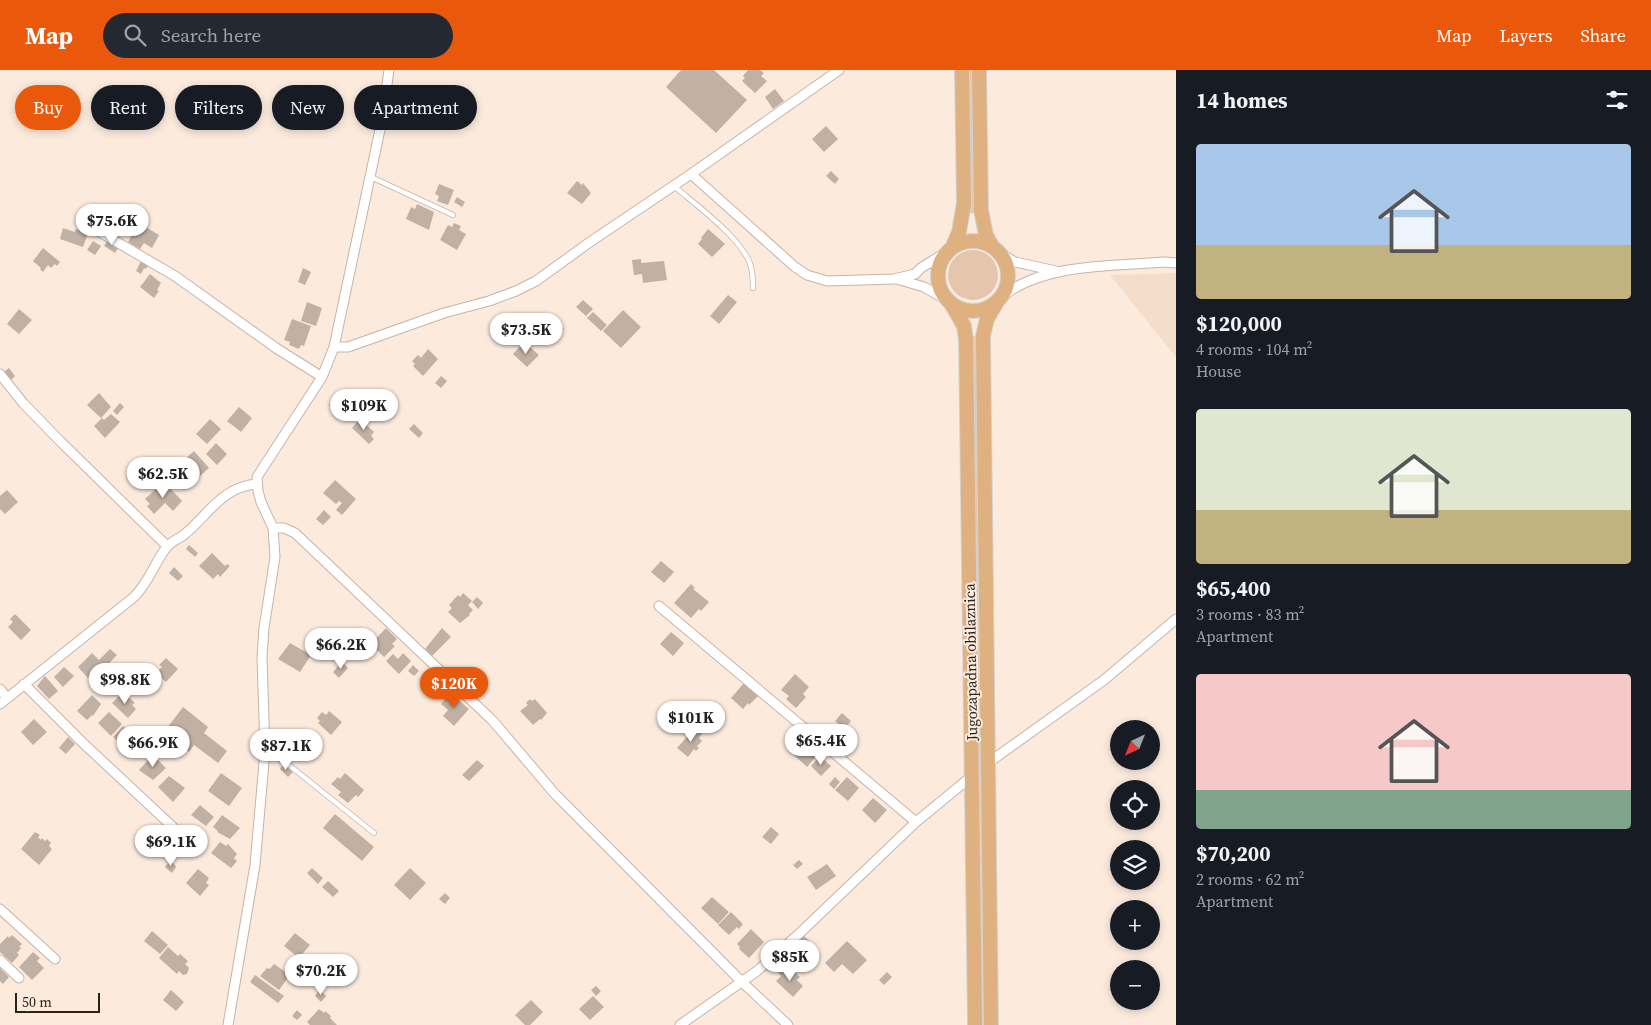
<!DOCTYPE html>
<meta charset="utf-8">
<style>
:root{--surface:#171b24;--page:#242831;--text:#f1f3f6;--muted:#9ea1a6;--accent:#ea580c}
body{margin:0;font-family:"Source Serif 4",serif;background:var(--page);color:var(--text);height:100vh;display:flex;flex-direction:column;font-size:19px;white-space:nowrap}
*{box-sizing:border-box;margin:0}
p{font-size:16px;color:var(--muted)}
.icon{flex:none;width:28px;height:28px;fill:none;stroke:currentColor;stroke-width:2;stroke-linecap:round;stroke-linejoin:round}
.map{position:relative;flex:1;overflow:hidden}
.side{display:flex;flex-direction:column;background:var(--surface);width:475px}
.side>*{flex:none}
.hud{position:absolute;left:15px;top:15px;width:475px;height:45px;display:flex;gap:10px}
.needle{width:32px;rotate:223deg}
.buttons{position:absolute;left:1110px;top:650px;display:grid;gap:10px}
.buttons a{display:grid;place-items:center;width:50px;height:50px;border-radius:50%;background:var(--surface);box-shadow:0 2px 8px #0003;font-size:25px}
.scale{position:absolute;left:15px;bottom:12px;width:85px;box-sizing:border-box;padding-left:5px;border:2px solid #29231e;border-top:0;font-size:14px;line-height:18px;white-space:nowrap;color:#29231e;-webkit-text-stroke:4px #fcebdd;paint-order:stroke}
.price{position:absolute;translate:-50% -42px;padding:0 11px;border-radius:18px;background:#fff;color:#222;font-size:16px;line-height:32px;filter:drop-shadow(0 1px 2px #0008)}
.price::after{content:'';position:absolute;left:50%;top:30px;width:15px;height:11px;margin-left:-8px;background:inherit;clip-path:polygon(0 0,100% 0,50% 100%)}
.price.active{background:var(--accent);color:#fff}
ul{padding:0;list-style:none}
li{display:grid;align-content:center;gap:10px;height:265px;padding:0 20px}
li span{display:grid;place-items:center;height:155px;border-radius:5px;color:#555}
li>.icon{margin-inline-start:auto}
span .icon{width:90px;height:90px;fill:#fffc;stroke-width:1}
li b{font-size:21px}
h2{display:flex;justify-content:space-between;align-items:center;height:60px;padding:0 20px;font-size:21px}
.pill{padding:0 18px;border-radius:22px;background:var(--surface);box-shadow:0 2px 8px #0003;font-size:18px;line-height:45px}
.pill.active{background:var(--accent);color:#fff}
header{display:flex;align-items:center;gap:30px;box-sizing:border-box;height:70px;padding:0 25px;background:var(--accent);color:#fff}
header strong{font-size:24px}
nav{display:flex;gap:28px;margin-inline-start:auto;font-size:18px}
.search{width:350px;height:45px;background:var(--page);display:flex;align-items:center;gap:12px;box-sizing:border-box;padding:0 18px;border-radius:28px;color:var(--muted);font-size:19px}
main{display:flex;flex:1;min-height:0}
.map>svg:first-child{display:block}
</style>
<header>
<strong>Map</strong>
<div class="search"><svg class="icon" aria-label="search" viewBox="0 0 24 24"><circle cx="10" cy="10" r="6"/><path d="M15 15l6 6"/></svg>Search here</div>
<nav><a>Map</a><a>Layers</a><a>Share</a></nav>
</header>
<main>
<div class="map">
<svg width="1176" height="955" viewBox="0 0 1176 955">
<rect width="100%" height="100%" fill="#fcebdd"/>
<path fill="#f4ddca" d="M1176,203V287L1110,205Z"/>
<path fill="#e5c6ac" d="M968,0H974L976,144L970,143L971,113Z
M948 205a25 25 0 1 1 50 0a25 25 0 1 1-50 0Z
M971,266L978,267L985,955H980Z"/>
<path fill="#c1b1a4" d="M681,0H714L747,30L716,63L666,17Z
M748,0H760L764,3L761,6L767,11L755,23L742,11L745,8L743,6Z
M775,19L784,31L773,39L765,27Z
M826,56L838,69L824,82L812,69Z
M831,101L839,109L835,114L826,106Z
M577,111L582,115L583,113L591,123L582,134L567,123Z
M439,114L454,120L448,135L437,131L439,126L435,124Z
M457,127L465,132L462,137L454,132Z
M417,134L434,142L429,160L406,149L411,137L415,139Z
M116,135L127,141L118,156L108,150Z
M139,153L159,165L152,178L144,173L140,179L128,172Z
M454,153L461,156L459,160L466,164L457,180L440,170L448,155L452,157Z
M63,158L75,162L76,159L88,163L83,177L60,169Z
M708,159L725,174L712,187L698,174L702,169L701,168Z
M108,170L119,177L115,183L104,176Z
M93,171L101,176L95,185L87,180Z
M43,178L60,192L57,196L55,194L51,198L48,195L43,202L40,199L41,198L33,191Z
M142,189L149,194L146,199L144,198L141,204L136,201Z
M641,189V193L664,191L667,210L643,213L642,204L634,205L632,190Z
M303,198L311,202L305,215L298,212Z
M150,204L161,213L157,220L159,221L154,228L140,217Z
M728,225L737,232L719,254L710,246Z
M583,230L593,239L586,246L576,237Z
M307,232L322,238L316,256L301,251Z
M19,239L32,250L19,264L7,254Z
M623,240L641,257L621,278L603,261Z
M593,242L607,255L601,261L587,248Z
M552,248L564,259L551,273L537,260L542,254L544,257Z
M292,249L311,256L304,276L301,275L299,279L289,275L290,272L284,270Z
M524,272L539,285L527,297L513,284Z
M428,279L438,289L423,306L413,296L415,294L412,291L418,285L421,288Z
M9,298L15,306L11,310L4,302Z
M441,306L447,311L441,318L435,313Z
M341,320L353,330L341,345L329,335Z
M99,323L111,337L101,348L87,335Z
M120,333L124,337L117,345L113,341Z
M239,337L252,348L241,362L227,351Z
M111,344L120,352L105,368L94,356L102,348L104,350Z
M210,349L221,359L207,374L196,364Z
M360,349L374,362L371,366L374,369L369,374L352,358Z
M414,354L423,363L419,368L409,359Z
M216,373L227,384L217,395L206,384Z
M194,381L209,398L184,420L169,403Z
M335,410L356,429L342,445L336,440L342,433L339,431L336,434L323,423Z
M162,413L167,419L169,417L182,431L173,441L165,433L154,444L147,436L150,434L145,429Z
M7,420L18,432L5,444L0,439V426Z
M324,440L331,447L323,455L316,449Z
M189,475L198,483L195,487L186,479Z
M212,483L225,496L227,494L230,496L220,507L218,504L213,509L199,496Z
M661,491L674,502L664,513L651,502Z
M174,497L183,506L178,511L169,503Z
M691,514L695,518L693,519L709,532L701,541L699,539L691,548L674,533Z
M463,523L472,531L468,535L473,540L469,544L470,545L460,553L448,542L452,538L449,535L458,525L460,527Z
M477,527L483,533L478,539L472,532Z
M15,544L31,560L21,570L8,557L13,552L10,549Z
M386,558L397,569L392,574L395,576L384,587L371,574Z
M442,558L451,567L432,586L425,579Z
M671,562L684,573L673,586L660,574Z
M290,573L311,585L300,602L278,589Z
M110,579L117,585L102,601L99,597L88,608L78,597L92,583L99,590Z
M403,583L411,591L399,604L386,591L393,584L398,589Z
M166,588L178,599L166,612L156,603L162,597L159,595Z
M342,592L348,598L339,608L333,602Z
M413,595L419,601L414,606L408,601Z
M64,597L74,606L63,617L54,607Z
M795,604L809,617L803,624L806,627L796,638L786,629L789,626L781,620Z
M45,606L58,621L49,629L37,616Z
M114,610L119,615L111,624L105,619Z
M744,613L758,626L749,635L748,633L743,639L731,628Z
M123,622L135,633L132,635L136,639L128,648L112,633Z
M450,623L469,639L454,656L443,646L448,640L441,634Z
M92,625L101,634L93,646L92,645L87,650L77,641Z
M530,629L532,631L535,629L547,643L541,650L540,649L533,655L520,641L528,635L526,633Z
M183,637L208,657L204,663L227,681L218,693L194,675L189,682L164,662Z
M329,641L342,652L331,665L318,653L320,651L317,648L322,642L326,645Z
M109,642L122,654L111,666L98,653Z
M842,643L851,651L844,659L835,651Z
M34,649L47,662L33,675L21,662Z
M123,656L141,673L128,686L119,678L121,675L113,667Z
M695,658L702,664L699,668L702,671L697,676L699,678L696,681L694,679L688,687L677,678Z
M68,667L75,674L66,684L59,678Z
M806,671L819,683L807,697L794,685Z
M154,686L166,698L153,710L139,700L149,689L150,690Z
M820,686L831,696L821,706L811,696Z
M477,690L484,696L469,711L462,705Z
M284,694L293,702L288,707L280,699Z
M221,703L242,718L229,736L208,721Z
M345,703L364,720L358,727L356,725L348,733L338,725L341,722L331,714L338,707L340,709Z
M169,706L185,718L173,732L158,717Z
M835,707L840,712L834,719L829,714Z
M847,707L859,718L848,731L835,720Z
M873,728L887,740L875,753L862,740Z
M200,735L214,747L206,756L191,745Z
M335,744L374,777L362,791L323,758Z
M222,745L240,758L230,769L217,762L218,761L213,757Z
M771,757L779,764L771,774L762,767Z
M35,762L40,765L38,767L41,770L42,768L45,771L47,769L51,773L49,776L52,779L39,795L21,779Z
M220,772L226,776L228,774L237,784L234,788L237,791L231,798L211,783Z
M171,790L176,797L172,803L165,797Z
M799,790L803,794L797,799L793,795Z
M827,794L836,806L816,820L807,807Z
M312,798L323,808L318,814L307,803Z
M410,798L426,813L410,830L394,815Z
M198,799L209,808L206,813L209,815L200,826L186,813Z
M328,811L339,821L333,827L322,817Z
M445,823L450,828L445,834L439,829Z
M712,827L729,842L718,854L701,838Z
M731,842L743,854L739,859L737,857L729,865L718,855Z
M751,859L764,872L749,888L739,879L740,877L737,874Z
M152,861L168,875L160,884L144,871Z
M295,863L310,875L299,888L284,876Z
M12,865L22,874L19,877L21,878L17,883L19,885L12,893L0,882V874L8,866L9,868Z
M804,866L813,874L807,880L799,872Z
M847,871L867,890L853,904L842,894L834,902L825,893Z
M168,877L178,886L180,884L188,891L185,894L189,898L187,904L183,905L179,901L177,904L159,888Z
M33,882L40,888L37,891L44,898L32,910L19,897Z
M274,894L290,905L279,920L260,906L267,898L270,899Z
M0,898L9,907L3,914L0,911Z
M783,898L788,902L791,899L800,907L797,910L803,916L793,927L776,911L781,906L778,903Z
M887,902L892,907L884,915L879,910Z
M255,905L284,926L278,933L250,912Z
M596,916L601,921L596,926L591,920Z
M171,920L184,932L176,941L163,930Z
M320,920L326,926L321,932L315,926Z
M593,926L604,937L590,950L579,939Z
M531,930L543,942L530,955H525L515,945Z
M319,939L324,943L325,941L331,946L330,948L337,955H310L307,952Z
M297,940L302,945L297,950L292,946Z"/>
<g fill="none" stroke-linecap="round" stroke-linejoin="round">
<g stroke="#c5b4a7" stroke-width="6">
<path id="lane" d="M371,107L453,145
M674,116C696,135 737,165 749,191C753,200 753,209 753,218
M265,681L285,692L374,763"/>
</g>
<g stroke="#c5b4a7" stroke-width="11">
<path id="street" d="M691,104L795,197L807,205L827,211L894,209L915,204L921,198L945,183
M98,161L175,206L276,278L322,307
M1000,183L1015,192L1056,201
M897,209L924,217L945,229
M1002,227C1041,193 1115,196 1165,192L1176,193
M334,277H348L444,243L489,231L516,221L536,211L590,172L691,104L839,0
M0,304L23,333L61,372L167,476
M273,458H284L295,463L472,631L493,651L555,724L742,912L788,955
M659,536L916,752
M24,614L83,673L174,758
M0,619L7,628
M0,634L134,527C149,512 154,494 166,478C170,472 179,469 185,464C209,444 222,417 257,414
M988,693L1104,610L1176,549
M0,839L55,889
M0,890L19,908
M228,955L255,795L265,681L262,587L264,558L275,487L273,458L261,432L258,421L257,407L322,307L334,277L382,50L389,0
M680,955L757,901L801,862L916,752L972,706"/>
</g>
<g stroke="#d4d3d2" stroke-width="16">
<path id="primary" d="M979,0L981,140L986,165L992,176
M938 206a35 35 0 1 1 70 0a35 35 0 1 1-70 0Z
M953,176L959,162L964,133L962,0
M952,235L964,256L966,269L975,955
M991,955L983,266L987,249L997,232"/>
</g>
<use href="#lane" stroke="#fff" stroke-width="4.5"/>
<use href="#street" stroke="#fff" stroke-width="9"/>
<use href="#primary" stroke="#dfb080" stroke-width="14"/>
</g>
<g text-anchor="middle" stroke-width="4" stroke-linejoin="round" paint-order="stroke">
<g font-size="15" fill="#29231e" stroke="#fcebdd">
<text transform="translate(971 592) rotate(-91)" y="5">Jugozapadna obilaznica</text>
</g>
</g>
</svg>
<div class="buttons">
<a><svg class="needle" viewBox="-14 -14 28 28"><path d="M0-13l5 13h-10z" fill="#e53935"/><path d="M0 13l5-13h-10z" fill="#9ea1a6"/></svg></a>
<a><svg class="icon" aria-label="locate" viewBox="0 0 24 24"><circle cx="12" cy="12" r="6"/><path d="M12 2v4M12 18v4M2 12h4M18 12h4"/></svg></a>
<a><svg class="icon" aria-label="layers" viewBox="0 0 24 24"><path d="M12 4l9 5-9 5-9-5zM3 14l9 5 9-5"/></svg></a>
<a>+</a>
<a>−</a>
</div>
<div class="scale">50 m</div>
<b class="price" style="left:112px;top:176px">$75.6K</b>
<b class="price" style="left:526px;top:285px">$73.5K</b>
<b class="price" style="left:364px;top:361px">$109K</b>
<b class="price" style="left:163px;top:429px">$62.5K</b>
<b class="price" style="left:341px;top:600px">$66.2K</b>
<b class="price" style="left:125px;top:635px">$98.8K</b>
<b class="price active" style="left:454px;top:639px">$120K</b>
<b class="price" style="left:691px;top:673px">$101K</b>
<b class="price" style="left:821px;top:696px">$65.4K</b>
<b class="price" style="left:153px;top:698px">$66.9K</b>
<b class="price" style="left:286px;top:701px">$87.1K</b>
<b class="price" style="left:171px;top:797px">$69.1K</b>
<b class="price" style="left:790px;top:912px">$85K</b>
<b class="price" style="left:321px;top:926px">$70.2K</b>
<div class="hud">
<a class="pill active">Buy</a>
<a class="pill">Rent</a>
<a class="pill">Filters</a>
<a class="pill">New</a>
<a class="pill">Apartment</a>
</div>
</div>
<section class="side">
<h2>14 homes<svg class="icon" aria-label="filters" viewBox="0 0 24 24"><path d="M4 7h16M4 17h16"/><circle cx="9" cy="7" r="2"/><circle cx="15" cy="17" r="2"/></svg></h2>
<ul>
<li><span style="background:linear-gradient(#a9c7e8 65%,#c2b280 0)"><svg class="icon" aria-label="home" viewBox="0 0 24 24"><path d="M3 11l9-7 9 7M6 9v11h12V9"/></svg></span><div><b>$120,000</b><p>4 rooms · 104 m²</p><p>House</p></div></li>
<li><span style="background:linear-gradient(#dfe7d0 65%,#c2b280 0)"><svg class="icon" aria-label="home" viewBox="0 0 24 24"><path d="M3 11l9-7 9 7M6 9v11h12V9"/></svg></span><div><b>$65,400</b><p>3 rooms · 83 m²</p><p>Apartment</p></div></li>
<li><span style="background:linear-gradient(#f6c9c9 75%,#7fa58c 0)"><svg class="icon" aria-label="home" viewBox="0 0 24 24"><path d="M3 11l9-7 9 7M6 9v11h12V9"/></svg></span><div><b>$70,200</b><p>2 rooms · 62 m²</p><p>Apartment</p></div></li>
</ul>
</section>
</main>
